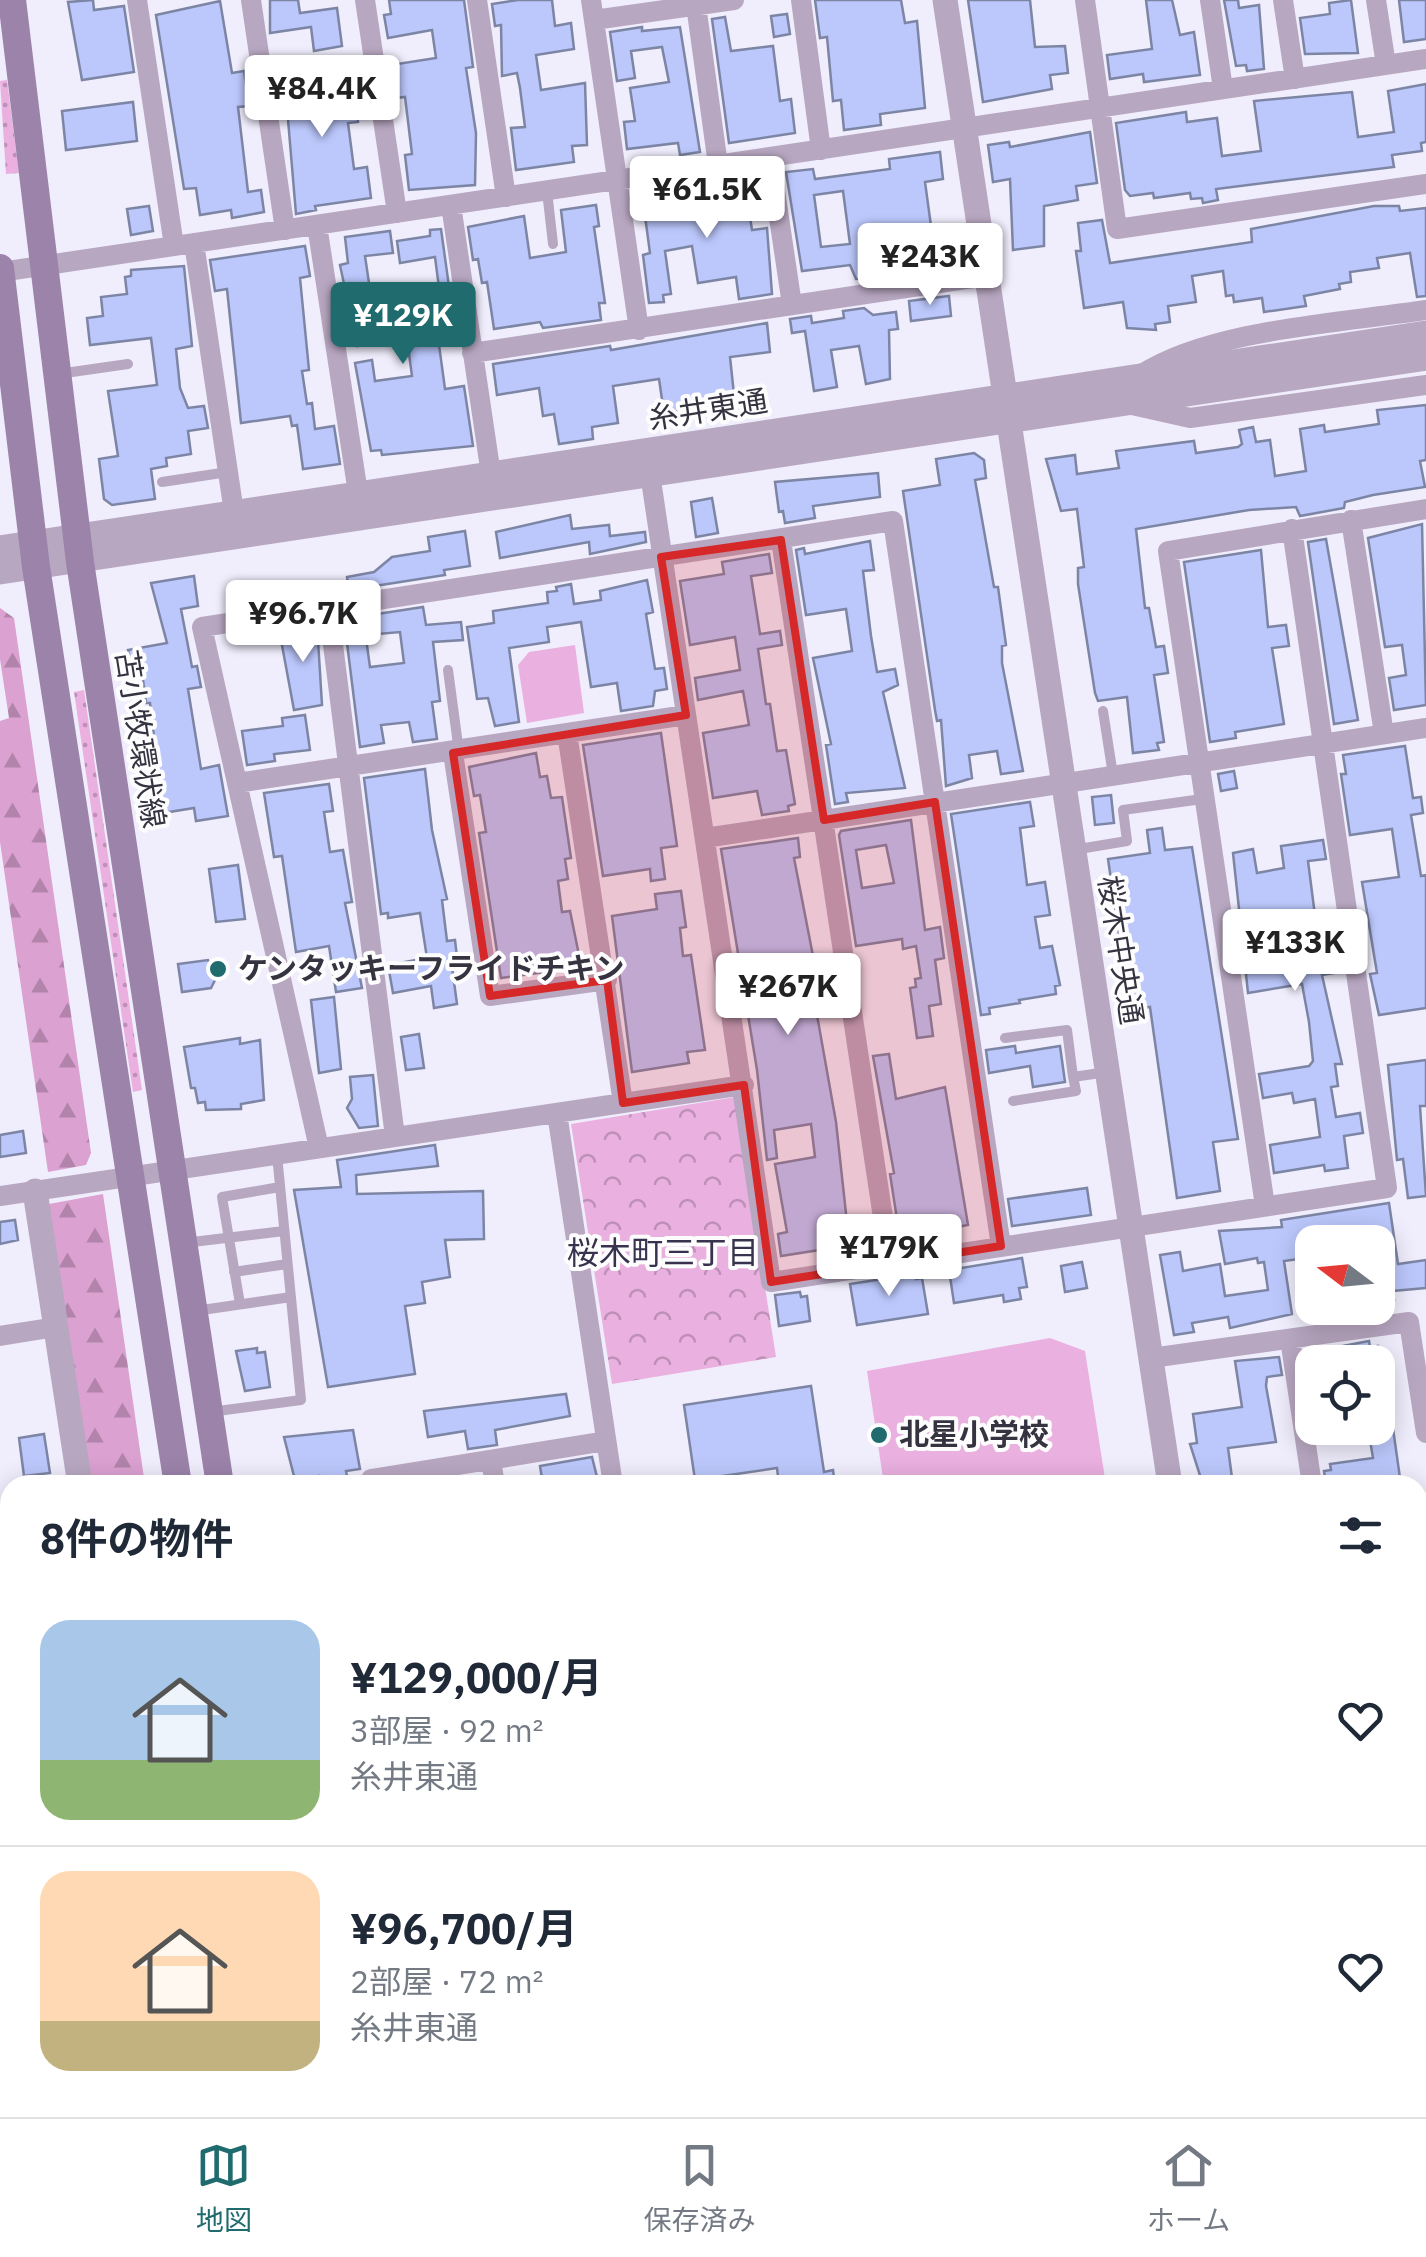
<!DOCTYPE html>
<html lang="ja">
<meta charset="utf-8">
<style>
:root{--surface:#fff;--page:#f2f2f3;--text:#1f2937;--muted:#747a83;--line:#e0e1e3;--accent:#1f6b6e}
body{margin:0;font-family:"IBM Plex Sans","Noto Sans JP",sans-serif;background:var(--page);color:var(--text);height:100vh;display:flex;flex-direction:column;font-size:38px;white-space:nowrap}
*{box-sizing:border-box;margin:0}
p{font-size:32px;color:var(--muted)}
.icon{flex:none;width:55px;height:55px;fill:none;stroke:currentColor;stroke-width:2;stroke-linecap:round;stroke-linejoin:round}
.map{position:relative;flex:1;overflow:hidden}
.side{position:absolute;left:0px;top:1475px;width:1428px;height:642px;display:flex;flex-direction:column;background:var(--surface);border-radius:30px 30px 0 0;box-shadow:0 5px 25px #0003}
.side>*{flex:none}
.needle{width:65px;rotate:286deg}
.controls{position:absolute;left:1295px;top:1225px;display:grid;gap:20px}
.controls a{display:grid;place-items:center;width:100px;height:100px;border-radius:20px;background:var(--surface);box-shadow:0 5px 25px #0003;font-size:50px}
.price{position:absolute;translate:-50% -85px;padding:0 22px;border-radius:10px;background:#fff;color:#222;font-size:32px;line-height:65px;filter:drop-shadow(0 2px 5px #0008)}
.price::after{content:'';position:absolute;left:50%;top:60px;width:30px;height:22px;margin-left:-15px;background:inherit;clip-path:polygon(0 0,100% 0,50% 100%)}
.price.active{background:var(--accent);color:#fff}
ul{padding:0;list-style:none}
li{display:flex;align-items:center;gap:30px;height:250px;padding:0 40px}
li+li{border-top:2px solid var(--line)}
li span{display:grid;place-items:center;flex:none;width:280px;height:200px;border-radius:30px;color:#555}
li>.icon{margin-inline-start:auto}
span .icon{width:120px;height:120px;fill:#fffc;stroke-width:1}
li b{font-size:42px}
h2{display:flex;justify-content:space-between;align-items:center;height:120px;padding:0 40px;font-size:42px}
.menu{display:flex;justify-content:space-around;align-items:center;height:140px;border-top:2px solid var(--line);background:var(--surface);font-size:28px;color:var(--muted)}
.menu a{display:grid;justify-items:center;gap:5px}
.menu .active{color:var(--accent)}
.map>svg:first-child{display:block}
</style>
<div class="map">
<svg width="1426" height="2117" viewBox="0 0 1426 2117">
<defs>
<pattern id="grass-dots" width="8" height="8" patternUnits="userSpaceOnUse" patternTransform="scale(2.5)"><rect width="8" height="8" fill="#eab0e0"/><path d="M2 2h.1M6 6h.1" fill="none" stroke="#be90b7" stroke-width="1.8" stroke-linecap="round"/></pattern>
<pattern id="forest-firs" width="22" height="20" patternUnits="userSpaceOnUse" patternTransform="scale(2.5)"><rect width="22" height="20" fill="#dba1d1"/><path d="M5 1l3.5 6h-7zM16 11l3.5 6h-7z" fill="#b284ab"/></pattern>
<pattern id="park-crowns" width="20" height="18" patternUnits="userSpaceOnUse" patternTransform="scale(2.5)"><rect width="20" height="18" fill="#eab0e0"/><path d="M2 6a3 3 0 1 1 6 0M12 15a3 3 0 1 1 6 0" fill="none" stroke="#be90b7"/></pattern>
</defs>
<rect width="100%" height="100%" fill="#f0edfc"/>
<path fill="url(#grass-dots)" d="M7,80L19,173L6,174L0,81Z
M84,690L142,1090L133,1092L74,692Z"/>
<path fill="url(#forest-firs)" d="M0,608L14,618L91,1153L86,1165L48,1172L0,842V721L9,718L0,659Z
M103,1194L145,1485H92L49,1204Z
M184,2108H234L231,2117H185Z"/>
<path fill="url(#park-crowns)" d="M735,1097L776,1357L612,1384L571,1124Z"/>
<path fill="#eab0e0" d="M575,645L584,713L527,723L518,665L529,652Z
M1050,1338L1085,1351L1106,1485H884L867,1371Z"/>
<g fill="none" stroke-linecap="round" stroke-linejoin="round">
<path stroke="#91bbf3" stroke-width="5" d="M1418,1994L1426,1993
M609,2117L664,2108"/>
</g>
<path fill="#bcc8fc" stroke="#7d85a5" stroke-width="2.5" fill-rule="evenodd" d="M93,0L94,10L124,6L134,72L82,80L68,2Z
M270,0H298L300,13L337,8L342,46L314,51L311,27L270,33Z
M389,0H464L473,67L466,68L476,133L475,185L409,190L405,155L412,154L405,97L396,98L391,65L436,58L432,30L388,38L384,15L391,14Z
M518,0H552L555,26L571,23L574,49L536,55L541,90L585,83L587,145L572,146L574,162L516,170L511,128L525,127L520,88L517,73L502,76L501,25L495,26L492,4Z
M815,0H901L905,23L917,21L925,108L880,114L881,125L844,130L841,100L833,101L827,37L820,38Z
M968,0H1030L1035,47L1065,46L1068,73L1050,75L1052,89L983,102Z
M1146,0H1172L1180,35L1194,32L1200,75L1144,82L1143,74L1110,79L1107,55L1152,49Z
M1224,0H1238L1239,8L1259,5L1264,69L1247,71L1246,65L1236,66Z
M1351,0L1358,53L1305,54L1300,18L1330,14L1329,3Z
M1399,0H1426V39L1404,42Z
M220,1L232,73L244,71L249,106L238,107L248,192L261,190L264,212L232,218L231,210L200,215L196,188L184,189L156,15Z
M787,14L790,34L774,37L771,16Z
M725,17L731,51L773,46L780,101L791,99L795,133L729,143L712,19Z
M642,27V31L680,27L700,152L680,155L678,143L627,149L624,122L635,121L630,88L669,82L662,47L631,51L635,78L617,81L610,32Z
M296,69L298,80L353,71L358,122L348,123L354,169L367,167L371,198L315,206L316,210L296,214L286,96L279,97L277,80V72Z
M1426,84V142L1421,143L1422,151L1392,155L1394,167L1216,189L1218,200L1203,203L1202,198L1191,199L1190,193L1154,198L1153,193L1130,196L1125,190L1116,123L1186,112L1187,122L1217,118L1222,156L1261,151L1254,101L1352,92L1358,137L1394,132L1388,91Z
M133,102L137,141L66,150L62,111Z
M1090,132L1097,183L1076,186L1078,200L1044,206V246L1013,250L1010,179L993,182L988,145L1009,142L1010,147Z
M940,152L943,179L925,182L931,226H936L945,268L922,272L920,260L868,267L870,278L856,279L850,265L802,271L786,172L813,169L815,179L890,169L889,159ZM843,191L850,244L821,247L814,195Z
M744,178L752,230L767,228L772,294L739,299L736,277L698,283L692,246L665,251L671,294L663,295L664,302L649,303L643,255L650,253L645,216L637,218L633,196L668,190L672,213L713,207L711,191L722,189L721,181Z
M596,205L599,226L594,227L605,303H599L601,320L543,328L540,322L494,329L487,282L482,283L478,259L473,260L468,227L524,216L530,258L566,252L561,210Z
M149,206L153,231L131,235L127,209Z
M1374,206H1399L1400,211L1426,208V296L1417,297L1410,253L1377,258L1379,268L1350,272L1351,282L1339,284L1340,289L1304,296L1306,306L1264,312L1262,298L1234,302L1233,295L1226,296L1223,271L1192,276L1196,302L1168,306L1170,322L1155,324L1156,330L1127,328L1123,302L1084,308L1076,251H1081L1078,223L1102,220L1110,263L1252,242L1251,229Z
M441,229L451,301L441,303L435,257L400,263L397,241L430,236V230Z
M390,231L393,253L365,256L374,317L444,307L443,344L439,345L445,389L464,386L473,446L382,455L381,450L371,451L355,363L372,360L375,381L412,376L407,339L357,346L340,265L348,263L345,237Z
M305,246L310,276L300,278L309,370L302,371L307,404L312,403L315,429L334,426L340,464L303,469L297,425L292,426L290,416L241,423L227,289L215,291L210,260Z
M184,266L192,346L176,349L180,388L188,408L204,406L208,428L188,431L191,454L166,458L167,466L151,469L155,499L112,505L104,499L99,459L118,456L108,391L157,385L151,338L90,345L87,318L103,316L101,297L127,294L125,277L131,276V270Z
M949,296L951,316L911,321L909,301Z
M864,308L873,315L896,312L898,329L889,330L890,379L866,384L859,346L831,350L837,387L814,391L805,331L792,333L790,319L811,316L812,323L844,318L843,311Z
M767,323L770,352L730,357L735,404L664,413L659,379L613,386L618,423L592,427L593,439L559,444L554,414L543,416L539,388L497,395L493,364L610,346L611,350Z
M1426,405V460L1420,461L1425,487L1373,495L1345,502L1344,508L1300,516L1296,507L1249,510L1136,529L1145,608H1149L1156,647L1164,646L1168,673L1154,675L1164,742L1157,743L1159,750L1133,753L1127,697L1098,701L1095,693L1078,584V568L1084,567L1077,509L1061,511L1046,459L1075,455L1077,474L1119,468L1116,451L1194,441L1196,453L1238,447L1242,444L1239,430L1253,427L1256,442L1270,440L1275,476L1306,471L1300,429L1324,425L1325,432L1379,424L1377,410Z
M974,453L984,460L986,478L975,480L994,587H998L1006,645L1002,646V663L1023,771L1001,774L997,751L969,755L972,778L946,786L941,720L937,721L935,710L903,491L940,485L936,459Z
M878,473L880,497L813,506L815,518L785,523L783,511L779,512L775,482Z
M712,498L718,533L696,537L691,502Z
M570,515L572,529L609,525L610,536L645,532L646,542L590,554L589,542L500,558L496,532Z
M1422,524L1426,705L1394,710L1389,678L1406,675L1402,645L1385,647L1368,538Z
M465,531L470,566L444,570L445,575L349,590L347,577L374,572L392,557L430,551L428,537Z
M1326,539L1358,720L1334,724L1308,542Z
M870,541L874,570L863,571L871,636L877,672L895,669L898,685L883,692L905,788L846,793L848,802L835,804L826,745L831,744L813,658L852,651L846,609L806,615L796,550L804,548L805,554Z
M1261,550L1268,627L1286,625L1289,646L1272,648L1284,724L1235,732L1236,738L1210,742L1184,562Z
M769,554L772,573L751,576L760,634L780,631L782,645L758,649L766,704H770L777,751L786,750L795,804L788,806L789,811L762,815L757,791L713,798L703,733L749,725L743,691L698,700L695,678L740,670L735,637L690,645L680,581L724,574L722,562Z
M194,576L198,606L181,609L192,667L197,666L201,687L188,689L201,769L219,765L228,816L196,821L194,808L163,813L150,703H146L142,672L133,674L128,650L167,643L151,583Z
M647,580L653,612L646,614L655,669L664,668L667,689L655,691L653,706L621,711L617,683L591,687L581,622L547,627L549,642L509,648L519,722L495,726L488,698L477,699L467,627L494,623L493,611L548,603L547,592L557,591L556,587L571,584L574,604L601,600L600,591Z
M423,607L426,625L461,622L463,640L433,642L440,701L432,702L437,739L413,742L409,722L381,725L384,743L360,747L345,627L364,624L370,667L404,663L400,632L367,635L364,616Z
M317,624L322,705L294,710L279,629Z
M305,715L310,750L274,754L275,761L247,765L242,731L283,726L282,718Z
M661,733L677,846L661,848L665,879L651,881L650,869L603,876L583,745Z
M1405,746L1413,798L1421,797L1423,813L1411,815L1421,876L1426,875V1008L1379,1015L1370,974L1377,973L1362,882L1399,877L1392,829L1350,835L1341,774H1346L1343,755Z
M536,753L540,777L547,776L551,798L562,797L571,858L565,859L568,879L558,881L562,912L570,911L580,960L568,962L569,969L501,978L479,833L486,832L480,795L474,796L469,767Z
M425,769L432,830L447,899L442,900L447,941L455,940L458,966L452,967L457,1004L434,1008L431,986L393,993L388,965L427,958L420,913L388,918V913L381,914L364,778Z
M1234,771L1237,788L1221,791L1218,774Z
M329,784L333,811L324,812L330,852L343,850L352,902L345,903L362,988L336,992L329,946L296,952L282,856L274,857L264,793Z
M1111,795L1114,823L1095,825L1092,797Z
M1030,802L1034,826L1020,828L1027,885L1045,882L1050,915L1035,917L1040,948L1052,946L1060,985L1055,986L1056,994L1019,1000L1020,1003L989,1008L990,1014L981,1015L951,814Z
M911,820L925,930L940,927L944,958L935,960L941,1004L929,1006L933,1036L917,1038L910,988L916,987L915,979L921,978L916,946L903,949L902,939L856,946L839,835L841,831ZM886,845L894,883L862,888L856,850Z
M1162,828L1165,850L1192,847L1238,1139L1213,1142L1220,1191L1177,1198L1150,1007L1130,1010L1108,859L1150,853L1147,830Z
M798,838L800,857L794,858L813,956L817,955L825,1014L817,1015L836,1122L850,1250L827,1254L826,1249L781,1256L778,1234L787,1232L775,1164L815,1157L811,1124L774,1130L777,1158L767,1160L757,1070L721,849Z
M1323,840L1326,859L1308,861L1319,947L1330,945L1334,973L1322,975L1342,1064H1335L1338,1086L1331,1087L1336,1117L1360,1113L1363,1133L1344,1136L1348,1168L1325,1171L1324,1165L1274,1173L1270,1145L1320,1137L1315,1099L1294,1103L1292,1093L1263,1098L1259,1074L1309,1066L1313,1061L1309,1022L1302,984L1248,993L1233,853L1253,849L1257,873L1284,868L1281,846Z
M238,865L245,919L216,922L209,869Z
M681,891L686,927L680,928L683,956L691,955L705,1050L687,1052L689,1063L632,1072L612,916L657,909L655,894Z
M208,960L217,976L211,988L182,992L178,964Z
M334,997L341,1069L319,1073L311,1000Z
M419,1034L424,1068L406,1070L401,1037Z
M240,1038V1044L260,1040L264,1100L241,1104V1109L206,1110L205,1102L198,1103L195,1088H191L184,1047Z
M1015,1046L1016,1053L1060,1046L1065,1082L1033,1087L1030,1066L989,1073L986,1050Z
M889,1054L896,1099L945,1087L968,1225L905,1236V1231L899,1232L890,1174L894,1173L873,1056Z
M1426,1060V1106H1420L1426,1196L1408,1198L1403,1159L1397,1160L1388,1065Z
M373,1075L378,1126L359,1128L347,1108L352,1099L350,1077Z
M23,1131L26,1153L0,1157V1135Z
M435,1145L438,1166L356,1175L357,1194L483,1191L484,1239L445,1240L450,1277L422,1282L425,1303L405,1306L415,1374L328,1387L294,1190L341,1187L337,1160Z
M1087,1188L1091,1215L1012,1226L1008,1199Z
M1389,1203L1398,1264L1426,1260V1288L1393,1291L1394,1300L1378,1302V1242H1304L1306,1258L1284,1261L1292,1314L1230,1328L1228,1317L1192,1323L1194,1332L1174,1335L1160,1255L1180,1252L1183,1271L1220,1264L1225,1296L1268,1290L1264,1262L1258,1263L1257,1258L1225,1264L1219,1231L1282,1227L1281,1220Z
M15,1220L18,1240L0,1244V1222Z
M1022,1258L1027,1287L1019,1288L1021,1299L1004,1302L1003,1295L954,1303L949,1270Z
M1082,1262L1087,1288L1065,1292L1061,1266Z
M915,1274L916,1279L922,1278L928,1314L857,1325L850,1284Z
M800,1292L801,1297L807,1296L810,1321L779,1326L775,1295Z
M1369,1341L1370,1347L1378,1346L1381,1362H1307L1306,1353Z
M257,1348V1353L265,1352L270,1387L245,1391L236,1351Z
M1279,1357L1282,1375L1267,1377L1266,1386L1276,1442L1228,1448L1233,1485H1203L1190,1444L1197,1443L1193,1414L1242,1407L1235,1361Z
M811,1386L824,1472L833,1470L835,1485H779L777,1468L695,1480L684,1405Z
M1378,1386H1387L1401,1485H1326L1324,1471L1331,1470L1330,1464L1373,1458L1368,1428H1378Z
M566,1394L570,1416L495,1430L497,1445L468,1449L465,1431L428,1437L424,1411Z
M353,1430L360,1469L346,1471L349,1485H320L319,1476L295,1480L284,1437Z
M44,1434L50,1473L24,1476L19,1438Z
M592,1457L599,1485H543L540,1466Z"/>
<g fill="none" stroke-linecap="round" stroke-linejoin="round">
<path stroke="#b8a7c1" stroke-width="10" d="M547,191L553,244
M58,374L128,364
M162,482L228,472
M448,670L459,752
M1103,711L1113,775
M1073,850L1127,841L1123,810L1202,799
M1005,1038L1067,1030L1073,1077
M1013,1101L1076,1091L1073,1077L1107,1072
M184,1243L284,1231
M234,1272L287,1264
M240,1304L222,1197L280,1187
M195,1311L291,1297
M210,1412L301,1400L277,1155"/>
<path stroke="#b8a7c1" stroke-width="20" d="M137,0L174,246
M251,0L285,230
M365,0L397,213
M477,0L506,197
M591,0L639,330
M801,0L821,150
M1085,0L1117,229L1426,184
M1210,0L1223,89
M1283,0L1295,79
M1376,0L1386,65
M696,5L718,165
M594,20L734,0
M770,157L792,305
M451,205L493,488
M317,225L360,506
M194,243L236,526
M0,272L1426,59
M472,353L986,276
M1142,374C1212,329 1342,323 1426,310
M1132,405L1190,418L1426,385
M648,460L771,1282L1387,1188L1292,529
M1351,520L1384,734
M781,540L890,1264
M328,605L395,1137
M567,733L623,1103
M453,753L490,996L607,980
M237,783L686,715
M705,838L1426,728
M557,1113L613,1485
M319,1148L202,627L893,521L1001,1246
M0,1196L744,1085
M1265,1206L1168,551L1426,509
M0,1336L56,1327
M1290,1339L1312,1485
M1151,1358L1409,1322L1426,1433
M491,1460L495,1485
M372,1485L371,1479L606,1441
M0,1700L10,1698
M1418,1704L1426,1702
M1418,1810L1426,1809
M0,1816L10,1815
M0,1937L10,1935
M1418,2019L1426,2018
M0,2057L10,2055
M589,2108L590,2117
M983,2108L984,2117
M1380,2108L1405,2117
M772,2117L836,2108"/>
<path stroke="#b8a7c1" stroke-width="25" d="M945,0L1170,1485
M0,548L1426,333
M0,572L1426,358
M35,1191L80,1485
M1418,1933L1426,1932
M174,2108L176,2117
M323,2117L373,2108"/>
<path stroke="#9c83aa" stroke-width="28" d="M12,0L80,562L220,1485
M0,268L36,567L178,1485
M269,2108L270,2117
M313,2108L315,2117"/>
</g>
<path fill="#d62828" fill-opacity="0.2" stroke="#d62828" stroke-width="8" stroke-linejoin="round" d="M781,540L824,820L935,802L1001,1246L771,1282L744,1085L623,1103L607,980L490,996L453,753L686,715L661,557Z"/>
<g fill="#1f6b6e" stroke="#fdfdfd" stroke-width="4">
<circle cx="218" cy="969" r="10"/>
<circle cx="879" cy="1435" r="10"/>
</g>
<g text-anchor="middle" stroke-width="8" stroke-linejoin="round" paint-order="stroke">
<g font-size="30" fill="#363341" stroke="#fdfdfd">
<text transform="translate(708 410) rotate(-9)" y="10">糸井東通</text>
<text transform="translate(140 739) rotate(81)" y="10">苫小牧環状線</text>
<text transform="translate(1120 950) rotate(81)" y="10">桜木中央通</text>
</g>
<g font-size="30" font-weight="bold" fill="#363341" stroke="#fdfdfd" text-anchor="start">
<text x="238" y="979">ケンタッキーフライドチキン</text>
<text x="899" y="1445">北星小学校</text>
</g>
<g font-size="32" fill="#38324e" stroke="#fdfdfd">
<text x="663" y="1264">桜木町三丁目</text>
</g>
</g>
</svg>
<div class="controls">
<a><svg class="needle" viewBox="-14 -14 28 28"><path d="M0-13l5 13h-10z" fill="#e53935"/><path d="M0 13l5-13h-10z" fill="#747a83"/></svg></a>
<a><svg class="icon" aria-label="locate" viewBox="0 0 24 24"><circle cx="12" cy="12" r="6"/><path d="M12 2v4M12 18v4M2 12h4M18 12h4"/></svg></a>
</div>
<b class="price" style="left:322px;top:140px">¥84.4K</b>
<b class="price" style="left:707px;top:241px">¥61.5K</b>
<b class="price" style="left:930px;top:308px">¥243K</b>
<b class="price active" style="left:403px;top:367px">¥129K</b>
<b class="price" style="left:303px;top:665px">¥96.7K</b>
<b class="price" style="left:1295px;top:994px">¥133K</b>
<b class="price" style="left:788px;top:1038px">¥267K</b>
<b class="price" style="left:889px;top:1299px">¥179K</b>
<section class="side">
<h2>8件の物件<svg class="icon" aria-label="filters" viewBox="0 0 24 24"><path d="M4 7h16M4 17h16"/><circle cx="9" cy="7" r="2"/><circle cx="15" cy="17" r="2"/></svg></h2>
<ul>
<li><span style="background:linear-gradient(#a9c7e8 70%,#8fb573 0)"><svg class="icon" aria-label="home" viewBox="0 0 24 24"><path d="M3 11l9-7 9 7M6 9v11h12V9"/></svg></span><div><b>¥129,000/月</b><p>3部屋 · 92 m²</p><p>糸井東通</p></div><svg class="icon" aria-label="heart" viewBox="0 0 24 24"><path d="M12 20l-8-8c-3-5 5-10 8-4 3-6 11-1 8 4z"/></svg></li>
<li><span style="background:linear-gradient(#ffd9b3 75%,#c2b280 0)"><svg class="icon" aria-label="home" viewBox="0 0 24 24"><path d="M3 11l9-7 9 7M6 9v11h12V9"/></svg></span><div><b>¥96,700/月</b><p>2部屋 · 72 m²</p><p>糸井東通</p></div><svg class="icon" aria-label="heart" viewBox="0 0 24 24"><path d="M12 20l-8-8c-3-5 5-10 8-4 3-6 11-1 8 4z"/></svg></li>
</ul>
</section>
</div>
<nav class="menu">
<a class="active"><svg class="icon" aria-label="map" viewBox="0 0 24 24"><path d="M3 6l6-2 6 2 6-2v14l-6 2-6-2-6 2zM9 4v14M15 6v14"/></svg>地図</a>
<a><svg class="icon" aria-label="saved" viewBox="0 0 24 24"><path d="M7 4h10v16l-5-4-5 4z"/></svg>保存済み</a>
<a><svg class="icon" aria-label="home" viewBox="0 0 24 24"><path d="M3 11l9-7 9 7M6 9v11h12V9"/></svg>ホーム</a>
</nav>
